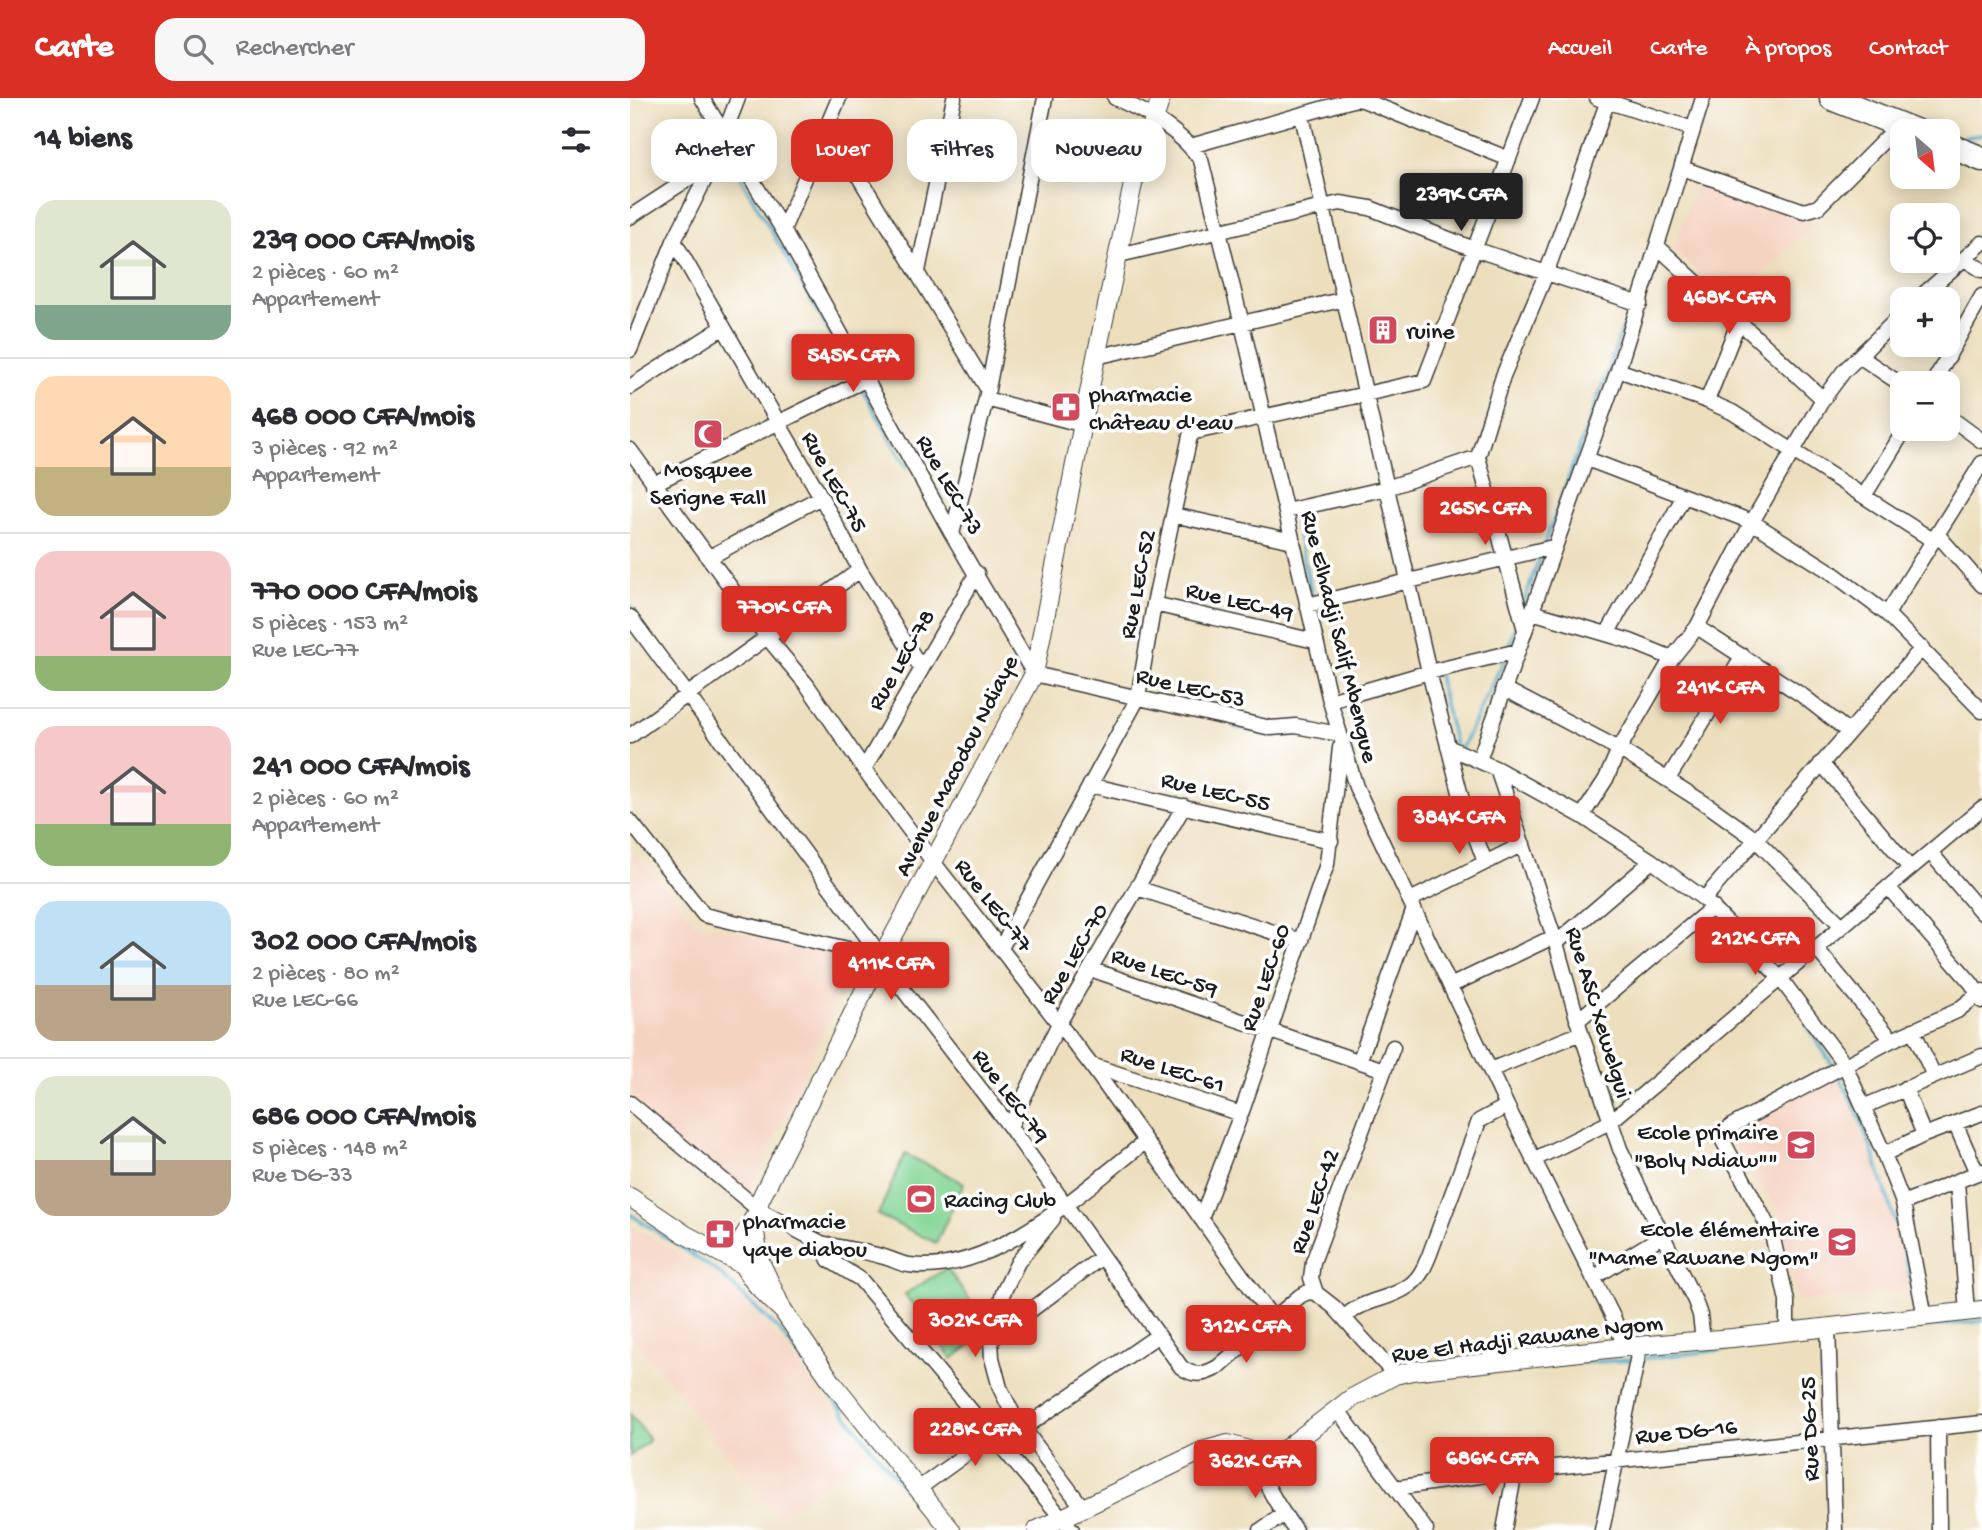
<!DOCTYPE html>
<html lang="fr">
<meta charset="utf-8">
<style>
:root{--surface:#fff;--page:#f7f7f7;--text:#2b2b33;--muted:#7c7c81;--line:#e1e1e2;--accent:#d93025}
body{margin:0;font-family:"Gochi Hand",sans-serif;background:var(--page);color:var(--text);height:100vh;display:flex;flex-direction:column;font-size:26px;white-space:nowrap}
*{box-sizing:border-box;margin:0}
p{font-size:23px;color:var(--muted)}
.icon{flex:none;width:38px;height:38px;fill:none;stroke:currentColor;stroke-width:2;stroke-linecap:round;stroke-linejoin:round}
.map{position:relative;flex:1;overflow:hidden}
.sheet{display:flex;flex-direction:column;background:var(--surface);width:630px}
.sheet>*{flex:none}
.guide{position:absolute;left:21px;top:21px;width:665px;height:63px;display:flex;gap:14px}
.needle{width:46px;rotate:152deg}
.tools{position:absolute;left:1260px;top:21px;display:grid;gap:14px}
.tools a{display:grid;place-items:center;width:70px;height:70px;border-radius:14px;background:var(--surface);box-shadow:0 4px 18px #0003;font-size:35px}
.price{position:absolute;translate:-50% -60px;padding:0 16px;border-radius:7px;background:var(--accent);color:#fff;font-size:23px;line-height:46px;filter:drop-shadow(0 2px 4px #0008)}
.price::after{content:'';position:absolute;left:50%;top:42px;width:21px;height:16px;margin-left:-10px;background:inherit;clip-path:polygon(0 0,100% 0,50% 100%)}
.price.on{background:#222;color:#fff}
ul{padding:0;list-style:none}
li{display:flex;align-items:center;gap:21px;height:175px;padding:0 35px}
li+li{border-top:2px solid var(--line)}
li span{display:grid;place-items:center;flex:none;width:196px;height:140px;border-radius:21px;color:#555}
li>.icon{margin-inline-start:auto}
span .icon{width:84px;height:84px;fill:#fffc;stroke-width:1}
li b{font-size:30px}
h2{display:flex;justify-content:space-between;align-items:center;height:84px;padding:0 35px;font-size:30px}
.pill{padding:0 24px;border-radius:21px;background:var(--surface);box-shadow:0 4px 18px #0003;font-size:24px;line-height:63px}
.pill.on{background:var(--accent);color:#fff}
header{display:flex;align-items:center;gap:42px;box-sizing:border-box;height:98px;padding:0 35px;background:var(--accent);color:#fff}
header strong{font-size:33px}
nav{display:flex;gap:38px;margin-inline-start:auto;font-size:24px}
.search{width:490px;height:63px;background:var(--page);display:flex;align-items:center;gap:18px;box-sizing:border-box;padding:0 24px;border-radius:21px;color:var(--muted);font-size:26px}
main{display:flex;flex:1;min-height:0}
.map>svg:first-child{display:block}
</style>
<header>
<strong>Carte</strong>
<div class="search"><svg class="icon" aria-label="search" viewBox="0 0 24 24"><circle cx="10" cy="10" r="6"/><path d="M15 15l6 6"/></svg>Rechercher</div>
<nav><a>Accueil</a><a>Carte</a><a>À propos</a><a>Contact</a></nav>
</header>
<main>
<section class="sheet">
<h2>14 biens<svg class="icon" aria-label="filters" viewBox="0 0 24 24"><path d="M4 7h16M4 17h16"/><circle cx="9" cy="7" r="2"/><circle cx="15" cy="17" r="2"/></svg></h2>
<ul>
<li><span style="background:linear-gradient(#dfe7d0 75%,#7fa58c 0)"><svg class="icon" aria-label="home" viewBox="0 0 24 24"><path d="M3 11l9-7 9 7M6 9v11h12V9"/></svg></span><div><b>239 000 CFA/mois</b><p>2 pièces · 60 m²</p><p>Appartement</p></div></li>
<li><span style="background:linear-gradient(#ffd9b3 65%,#c2b280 0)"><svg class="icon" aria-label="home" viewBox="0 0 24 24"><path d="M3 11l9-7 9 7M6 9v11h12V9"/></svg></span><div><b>468 000 CFA/mois</b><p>3 pièces · 92 m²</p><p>Appartement</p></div></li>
<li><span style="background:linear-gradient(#f6c9c9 75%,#8fb573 0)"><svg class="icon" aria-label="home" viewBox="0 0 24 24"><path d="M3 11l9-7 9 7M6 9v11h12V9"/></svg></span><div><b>770 000 CFA/mois</b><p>5 pièces · 153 m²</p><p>Rue LEC-77</p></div></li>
<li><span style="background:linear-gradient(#f6c9c9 70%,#8fb573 0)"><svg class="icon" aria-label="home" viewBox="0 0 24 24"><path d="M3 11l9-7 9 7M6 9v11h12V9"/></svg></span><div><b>241 000 CFA/mois</b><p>2 pièces · 60 m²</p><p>Appartement</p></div></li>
<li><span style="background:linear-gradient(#bfe0f5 60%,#b9a48a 0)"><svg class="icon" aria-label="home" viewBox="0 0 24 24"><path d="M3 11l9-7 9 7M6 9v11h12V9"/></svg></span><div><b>302 000 CFA/mois</b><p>2 pièces · 80 m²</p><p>Rue LEC-66</p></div></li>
<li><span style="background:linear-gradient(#dfe7d0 60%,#b9a48a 0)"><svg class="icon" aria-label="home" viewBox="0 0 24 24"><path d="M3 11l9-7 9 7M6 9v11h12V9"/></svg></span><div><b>686 000 CFA/mois</b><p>5 pièces · 148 m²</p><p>Rue DG-33</p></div></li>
</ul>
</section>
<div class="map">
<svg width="1352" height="1432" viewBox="0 0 1352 1432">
<rect width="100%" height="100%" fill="#fff"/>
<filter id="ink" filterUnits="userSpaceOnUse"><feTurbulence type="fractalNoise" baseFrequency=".0143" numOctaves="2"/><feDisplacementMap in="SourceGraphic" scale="14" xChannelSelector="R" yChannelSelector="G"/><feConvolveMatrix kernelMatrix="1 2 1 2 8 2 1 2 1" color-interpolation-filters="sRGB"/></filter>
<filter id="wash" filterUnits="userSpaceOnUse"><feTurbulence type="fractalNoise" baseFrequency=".00686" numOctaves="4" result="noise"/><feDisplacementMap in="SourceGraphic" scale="28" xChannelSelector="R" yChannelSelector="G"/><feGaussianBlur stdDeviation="1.57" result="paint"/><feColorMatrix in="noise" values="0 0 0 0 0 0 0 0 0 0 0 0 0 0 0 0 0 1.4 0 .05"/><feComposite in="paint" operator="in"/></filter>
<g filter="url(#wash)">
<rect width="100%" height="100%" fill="#eddfbe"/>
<path fill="#f5d3c1" d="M1067,85L1169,117L1183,127L1103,206L1043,151Z
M0,750L67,827L226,853L221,874L118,1098L0,1013Z
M1206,979L1252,1079L1276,1175L1278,1193L1168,1204L1148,1112L1102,1044L1109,1032Z
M0,1128L84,1174L132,1221L236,1353L147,1421L42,1287L0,1239Z"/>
<path fill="#83d596" stroke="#507859" stroke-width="2" d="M275,1056L334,1085L306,1145L248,1117Z
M317,1170L361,1232L322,1261L275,1196Z
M0,1316L20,1342L0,1358Z"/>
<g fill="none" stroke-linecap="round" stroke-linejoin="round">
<path stroke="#4baaca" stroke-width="3.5" d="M1076,14L1081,0
M74,16L87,40
M1293,25L1314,33
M1330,40L1352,37
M93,49L227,282
M5,108L82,55
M231,289L277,370
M665,424L683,502
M914,447L1001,208
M0,507L7,517
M893,507L910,458
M878,550L887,524
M808,577L825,647
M604,629L631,634
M831,651L875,560
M1177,927L1203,968
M1207,975C1233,1019 1248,1068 1263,1117C1272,1147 1283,1180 1285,1212
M0,1116L88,1174L148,1231L307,1432
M1201,1240L1352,1223
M1010,1261L1193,1241
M794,1280L947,1265L1002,1262
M637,1373L653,1361
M646,1390L677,1432"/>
</g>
</g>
<g filter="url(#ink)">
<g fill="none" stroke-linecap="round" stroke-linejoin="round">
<g stroke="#3b3934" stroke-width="17">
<path id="minor" d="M72,0L153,132L322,436L404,576L641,630L666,628L708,636
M485,0C519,15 549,32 571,62L612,226L700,603L726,689L877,1008L984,1221L995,1249
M967,0L1063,31
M672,18L799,574L832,702L855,764
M198,28L357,290
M561,48L726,1L733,2L879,61
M1052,70L1174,113L1188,109L1269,27
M0,119L81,66
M153,132L209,0
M44,143L191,399L230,472L291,570
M1028,149L1193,301
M489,157L710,105L740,110L844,151L1010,206
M1334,161L1352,172
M288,173L324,0
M1288,201L1352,145
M1305,247L1319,258
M0,252L44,143L83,65L108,0
M1229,258L1272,287
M466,259L715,201
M988,272L1077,303L1102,314L1304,443
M1303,285L1352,198
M0,289L92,230
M356,301L454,327
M1077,303L1109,223
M1318,318L1352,343
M0,352L137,539L177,587L234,671L304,765L461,967L643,1221
M957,361L1122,424L1201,474L1257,516L1352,613
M23,386L235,282
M1234,398L1275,331
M656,413L757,390L848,359
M543,417L663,443
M322,436L356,301L415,0
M1308,437L1352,487
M78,460L191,399
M524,506L685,543
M677,507L923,449
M902,514L1000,543L1042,560
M1257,516L1352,365
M0,519L243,847L250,862L380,1029L551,1269C564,1279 574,1277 588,1269L670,1198L678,1194L686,1195
M1067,529L1173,598L1219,634
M895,532L848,359L873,278L916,176L977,5
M977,536L1054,398
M873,590L989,651L1082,710L1125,741L1212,828
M700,603L799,574L888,553
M0,638L230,472
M818,649L867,671L952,718L1022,763L1074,801L1150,880L1215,967L1254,1056L1273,1105L1295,1219
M849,662L988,272L1073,0
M1191,665L1280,770
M234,671L347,475
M867,671L926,845L951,935L990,1051L1065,1203L1070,1217L1073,1242
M1038,681L1113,558
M460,687L701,743
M952,718L976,681L989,651L1042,560L1067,529L1122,424L1193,301L1214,273L1272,216
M0,723L74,817L226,853L243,847
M1300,754L1352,815
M1258,789L1342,886L1352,903
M507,790L671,843
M1074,801L1292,550
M780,802L893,746
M926,845L1022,763
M371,850L508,600L524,506L560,338L565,334L794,283L902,0
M1186,850L1262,942
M460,871L754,972
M822,887L923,839
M947,923L1083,809
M1283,932L1304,978
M729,964L784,811
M461,967L611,1016
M860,972L951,935
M1275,990L1294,1037
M0,1005L129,1112L191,1145L199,1162L230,1181L442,1432
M1233,1009L1352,958
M1325,1025L1347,1075
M380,1029L428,927L554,708
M1254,1056L1294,1037L1352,1015
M903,1062L980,1024L1352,710
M1327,1084L1337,1214
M1273,1105L1352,1073
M423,1121L388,1164L373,1195L361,1242L362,1260L370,1290L384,1318L453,1410
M571,1121L611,1016L697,766L710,650
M191,1145C212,1150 234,1153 254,1159C262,1161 270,1166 279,1167C361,1179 455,1091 515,1044
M963,1180L1032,1138
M686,1195L681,1180L683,1164L763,949
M686,1195L704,1209L765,1277
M714,1220C732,1201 757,1203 777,1189C789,1182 794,1170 799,1158L849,1023L877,1008
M1198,1229L1205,1432
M1157,1233V1203L1142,1136L1093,1043V1035L1103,1027L1262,942L1327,913L1352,893
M361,1242L472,1159
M707,1311L796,1432
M1308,1329L1309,1432
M625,1354C632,1383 647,1407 665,1432
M765,1390L885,1373L1352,1325
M288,1391L362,1337L394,1330L527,1238
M631,1432L654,1416
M874,1432L885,1373
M972,1432L1010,1248"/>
</g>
<g stroke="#3b3934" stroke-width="20">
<path id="tertiary" d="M0,1099L56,1137L111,1166L117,1164
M123,1121L129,1161L153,1213L202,1284L321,1432
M153,1213C133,1194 114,1178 107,1151L129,1112V1104L238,885L404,576L466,259L503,86L531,0
M407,1432L572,1353L598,1346L635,1357L645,1356L657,1350L722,1300L765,1277L782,1273L995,1249L1102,1240L1352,1212"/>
</g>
<g stroke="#3b3934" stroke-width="27">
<path id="trunk" d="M1202,0L1285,33
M1318,47L1352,61"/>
</g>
<use href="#minor" stroke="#fff" stroke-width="14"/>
<use href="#tertiary" stroke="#fff" stroke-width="18"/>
<use href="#trunk" stroke="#fff" stroke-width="24"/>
</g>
</g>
<defs>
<g id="building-square" transform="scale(1.575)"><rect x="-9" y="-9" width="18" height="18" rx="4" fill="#d1495b" stroke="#fff"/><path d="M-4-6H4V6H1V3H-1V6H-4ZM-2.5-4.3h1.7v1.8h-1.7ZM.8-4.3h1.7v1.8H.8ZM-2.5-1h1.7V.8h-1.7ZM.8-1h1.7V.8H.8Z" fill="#fff"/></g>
<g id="pharmacy-square" transform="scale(1.575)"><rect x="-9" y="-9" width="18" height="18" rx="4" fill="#d1495b" stroke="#fff"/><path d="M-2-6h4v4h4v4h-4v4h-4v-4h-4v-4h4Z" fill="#fff"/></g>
<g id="mosque-square" transform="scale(1.575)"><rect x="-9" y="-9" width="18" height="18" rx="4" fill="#d1495b" stroke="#fff"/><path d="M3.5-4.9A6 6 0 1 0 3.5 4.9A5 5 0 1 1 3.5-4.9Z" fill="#fff"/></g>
<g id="school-square" transform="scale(1.575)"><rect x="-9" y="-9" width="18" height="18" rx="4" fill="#d1495b" stroke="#fff"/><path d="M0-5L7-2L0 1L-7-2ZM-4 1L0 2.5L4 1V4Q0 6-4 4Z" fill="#fff"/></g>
<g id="stadium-square" transform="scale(1.575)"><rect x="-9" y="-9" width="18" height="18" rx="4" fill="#d1495b" stroke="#fff"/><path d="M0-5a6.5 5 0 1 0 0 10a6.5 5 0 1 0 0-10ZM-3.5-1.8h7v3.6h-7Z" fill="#fff"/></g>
</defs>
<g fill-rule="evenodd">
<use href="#building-square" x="753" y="232"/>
<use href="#pharmacy-square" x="436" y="309"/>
<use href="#mosque-square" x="78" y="336"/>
<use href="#school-square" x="1171" y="1047"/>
<use href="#stadium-square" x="291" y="1101"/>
<use href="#pharmacy-square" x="90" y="1136"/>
<use href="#school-square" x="1212" y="1144"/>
</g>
<g text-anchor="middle" stroke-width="7" stroke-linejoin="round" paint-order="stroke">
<g font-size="24" fill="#1c1c1c" stroke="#fff" text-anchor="start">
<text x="776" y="240">ruine</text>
<text x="459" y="303">pharmacie<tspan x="459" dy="28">château d'eau</tspan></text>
<text x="78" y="378" text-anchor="middle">Mosquee<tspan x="78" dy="28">Serigne Fall</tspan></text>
<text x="1148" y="1041" text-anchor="end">Ecole primaire<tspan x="1148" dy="28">"Boly Ndiaw""</tspan></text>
<text x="314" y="1109">Racing Club</text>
<text x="113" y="1130">pharmacie<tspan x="113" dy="28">yaye diabou</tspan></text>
<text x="1189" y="1138" text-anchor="end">Ecole élémentaire<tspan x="1189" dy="28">"Mame Rawane Ngom"</tspan></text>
</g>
<g font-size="24" fill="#1c1c1c" stroke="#fff">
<text transform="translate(206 383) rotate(61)" y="8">Rue LEC-75</text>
<text transform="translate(321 386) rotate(60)" y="8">Rue LEC-73</text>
<text transform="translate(506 486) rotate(-79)" y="8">Rue LEC-52</text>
<text transform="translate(610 502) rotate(13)" y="8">Rue LEC-49</text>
<text transform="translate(711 538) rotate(76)" y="8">Rue Elhadji Salif Mbengue</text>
<text transform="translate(270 561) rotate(-60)" y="8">Rue LEC-78</text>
<text transform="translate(561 588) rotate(13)" y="8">Rue LEC-53</text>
<text transform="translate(325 667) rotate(-63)" y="8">Avenue Macodou Ndiaye</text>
<text transform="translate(586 692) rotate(13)" y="8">Rue LEC-55</text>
<text transform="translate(365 806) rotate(52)" y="8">Rue LEC-77</text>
<text transform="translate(443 855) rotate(-60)" y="8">Rue LEC-70</text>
<text transform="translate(535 873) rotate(19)" y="8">Rue LEC-59</text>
<text transform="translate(634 879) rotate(-71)" y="8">Rue LEC-60</text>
<text transform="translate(970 914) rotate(73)" y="8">Rue ASC Xewelgui</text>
<text transform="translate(543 970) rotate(18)" y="8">Rue LEC-61</text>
<text transform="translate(382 997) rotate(53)" y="8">Rue LEC-79</text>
<text transform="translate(683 1103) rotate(-71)" y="8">Rue LEC-42</text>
<text transform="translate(897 1239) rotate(-7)" y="8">Rue El Hadji Rawane Ngom</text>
<text transform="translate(1178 1331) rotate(-92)" y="8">Rue DG-25</text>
<text transform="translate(1056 1332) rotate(-6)" y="8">Rue DG-16</text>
</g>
</g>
</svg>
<div class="tools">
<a><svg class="needle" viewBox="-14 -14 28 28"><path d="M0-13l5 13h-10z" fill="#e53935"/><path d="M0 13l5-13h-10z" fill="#7c7c81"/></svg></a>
<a><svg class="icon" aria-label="locate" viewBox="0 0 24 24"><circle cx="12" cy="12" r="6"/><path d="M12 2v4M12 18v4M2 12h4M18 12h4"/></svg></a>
<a>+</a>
<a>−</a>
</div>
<b class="price on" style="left:831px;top:135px">239K CFA</b>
<b class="price" style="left:1099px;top:238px">468K CFA</b>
<b class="price" style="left:223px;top:296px">545K CFA</b>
<b class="price" style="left:855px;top:449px">265K CFA</b>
<b class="price" style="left:154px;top:548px">770K CFA</b>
<b class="price" style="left:1090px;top:628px">241K CFA</b>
<b class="price" style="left:829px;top:758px">384K CFA</b>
<b class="price" style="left:1125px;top:879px">212K CFA</b>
<b class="price" style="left:261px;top:904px">411K CFA</b>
<b class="price" style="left:345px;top:1261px">302K CFA</b>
<b class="price" style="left:616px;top:1267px">312K CFA</b>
<b class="price" style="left:345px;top:1370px">228K CFA</b>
<b class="price" style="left:862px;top:1399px">686K CFA</b>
<b class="price" style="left:625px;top:1402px">362K CFA</b>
<div class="guide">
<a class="pill">Acheter</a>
<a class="pill on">Louer</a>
<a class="pill">Filtres</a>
<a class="pill">Nouveau</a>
</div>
</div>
</main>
